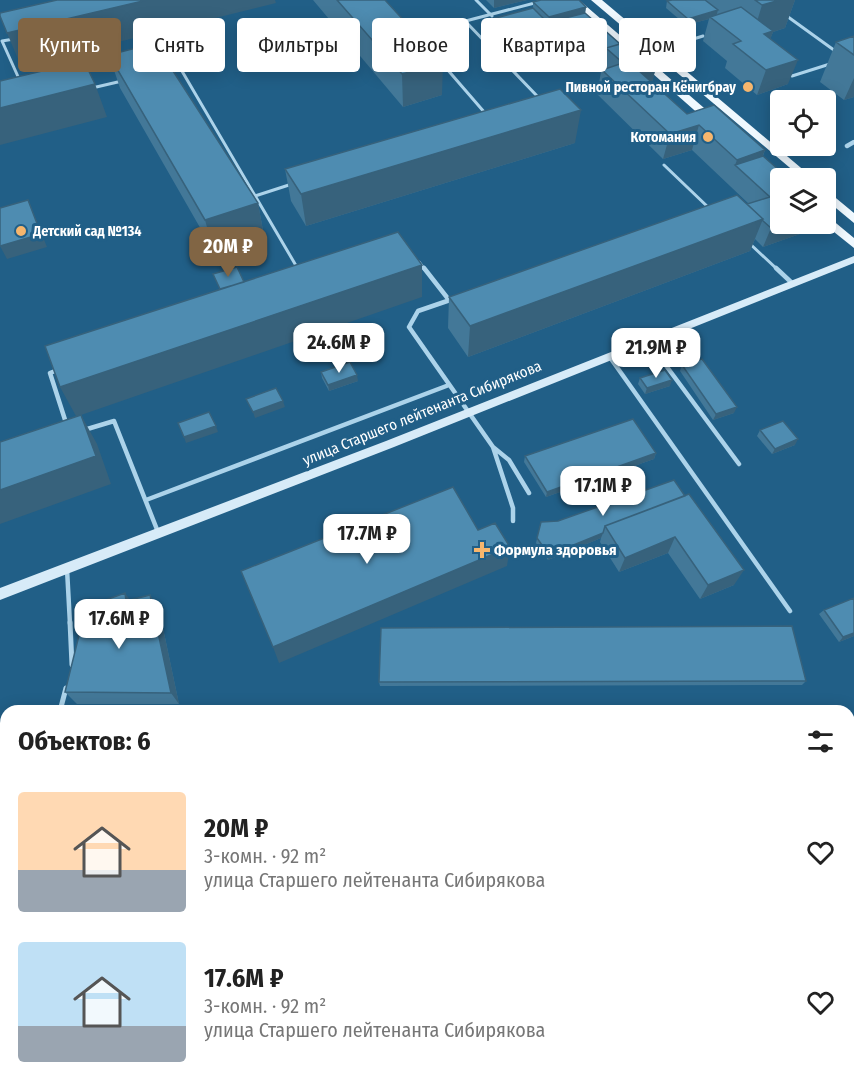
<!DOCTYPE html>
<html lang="ru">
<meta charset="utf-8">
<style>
:root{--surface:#fff;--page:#f2f2f2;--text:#222;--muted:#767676;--accent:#816544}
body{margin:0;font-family:"Fira Sans Condensed",sans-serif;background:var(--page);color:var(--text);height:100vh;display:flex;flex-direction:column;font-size:22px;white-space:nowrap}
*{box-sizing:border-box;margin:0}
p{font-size:20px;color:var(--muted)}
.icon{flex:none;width:33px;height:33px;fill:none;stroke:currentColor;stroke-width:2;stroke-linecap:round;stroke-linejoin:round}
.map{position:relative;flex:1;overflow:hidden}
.sheet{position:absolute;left:0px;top:705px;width:855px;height:384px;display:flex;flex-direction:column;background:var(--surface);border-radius:18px 18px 0 0;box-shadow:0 3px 15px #0003}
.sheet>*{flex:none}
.hud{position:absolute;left:18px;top:18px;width:819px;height:54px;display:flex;gap:12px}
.tools{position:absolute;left:770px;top:90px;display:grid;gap:12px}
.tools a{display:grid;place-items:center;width:66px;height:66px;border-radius:6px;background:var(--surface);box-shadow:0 3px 15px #0003;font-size:30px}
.price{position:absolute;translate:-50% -51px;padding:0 14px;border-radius:12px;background:#fff;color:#222;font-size:20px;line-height:39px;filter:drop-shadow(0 2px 3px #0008)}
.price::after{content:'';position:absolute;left:50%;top:36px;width:18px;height:14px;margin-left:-9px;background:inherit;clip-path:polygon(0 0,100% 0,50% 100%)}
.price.on{background:var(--accent);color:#fff}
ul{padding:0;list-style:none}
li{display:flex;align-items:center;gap:18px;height:150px;padding:0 18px}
li span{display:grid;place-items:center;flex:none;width:168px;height:120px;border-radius:6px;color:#555}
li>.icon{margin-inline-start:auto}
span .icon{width:72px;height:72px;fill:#fffc;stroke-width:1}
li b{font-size:26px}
h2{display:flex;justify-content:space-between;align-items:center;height:72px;padding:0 18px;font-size:26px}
.chip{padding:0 21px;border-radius:6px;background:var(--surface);box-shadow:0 3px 15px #0003;font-size:21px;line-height:54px}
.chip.on{background:var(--accent);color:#fff}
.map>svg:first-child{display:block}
</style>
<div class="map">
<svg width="854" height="1089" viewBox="0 0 854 1089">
<rect width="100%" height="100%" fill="#215f87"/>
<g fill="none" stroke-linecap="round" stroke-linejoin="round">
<path stroke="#acd3ea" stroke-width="3" d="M476,0L492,16
M784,14L838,53
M466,22L539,98
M414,31L416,34L546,0
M14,39L2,41L20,81
M655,51L703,36
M440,61L485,113
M168,69L179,66L298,269
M792,76L830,64
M92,88L122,81
M664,165L710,209
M255,196L292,184
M748,242L778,270
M419,262L425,270"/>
<path stroke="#acd3ea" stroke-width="4.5" d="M424,268L449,300
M776,268L792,283
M453,299L418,311L409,327L493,447L509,460L529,493
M647,340L739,464
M609,356L790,611
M60,369L50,373L67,426
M84,430L114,421L158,532
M493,447L513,508V521
M146,500L449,385
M67,569L70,624"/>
<path stroke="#acd3ea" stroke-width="5" d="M70,622L72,665
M60,711L66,688
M849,924H854
M0,959L6,934
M789,1083V1089"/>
<path stroke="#acd3ea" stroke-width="4.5" d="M847,146L854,142"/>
<path fill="#d7ebf8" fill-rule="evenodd" d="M854,256V263L394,447L0,600V588L386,441Z"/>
<path fill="#eff8fe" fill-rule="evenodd" d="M569,0H579L718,120V124H710Z
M591,0H602L813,178H802Z
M825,189L854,213V223L825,199Z
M825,214L854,238V248L824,224Z"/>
</g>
<path fill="#437898" d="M313,0H385L442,95L403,107Z
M486,0H527L494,8Z
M672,0H795L785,28L773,32L770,39L788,84L757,95L725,68L727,61L703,41L709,19L686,25L666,8L667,1Z
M533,2L586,7L585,13L620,44L657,63L652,82L687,114L765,150L763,156L814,229L763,247L755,239L750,251L468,357L448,328L449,297L749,204L692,150L663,159L597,94L601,72L560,32L506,47L491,32L492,19L533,8Z
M854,36V97L844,100L820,82L836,42Z
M109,55L258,203L264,236L214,252L120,88Z
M575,143L306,226L291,201L285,169Z
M682,365L734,413L713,420L680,371Z
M321,372L358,381L329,391L322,378Z
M640,378L670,386L645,394L638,384Z
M760,430L795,445L772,454L757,436Z
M656,453L654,459L546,497L524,462L525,456Z
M674,480L734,585L700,599L668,553L619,572L600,542L601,538L548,560L536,543L541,522L558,521Z
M854,598V636L839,642L819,614L824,610Z
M130,600L159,609L179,704H77L65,692Z
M806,681L802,685L380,686L379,682Z"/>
<path fill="#37627c" d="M147,0H275L276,3L21,66L7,33Z
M494,0H527L494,8Z
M780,0H795L785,28L773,32L764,56L752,38L762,5Z
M586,7L583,26L561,19L560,32L547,36L549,17Z
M718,10L716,17H710L709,19L686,25L688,19Z
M548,23L547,36L506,47L507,34Z
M798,60L788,84L757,95L766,70Z
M443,63L442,95L403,107L402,74Z
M657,63L651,87L637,69Z
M854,78V97L844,100Z
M95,84L107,117L0,145V108Z
M581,110L575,143L306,226L301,194Z
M699,125L692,150L663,159L670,134Z
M765,150L755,175L735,165L737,160Z
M28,200L47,247L7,259L0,246Z
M258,203L264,236L214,252L205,220Z
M763,219L750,251L468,357L470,326Z
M785,224H817L814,229L763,247L771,228Z
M422,265V297L81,415L97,444L111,484L0,524V490L76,416L60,387Z
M357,375L358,381L329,391L328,385Z
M672,380L670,386L645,394L647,388Z
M283,401L285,407L255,418L253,412Z
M737,407L734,413L713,420L716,414Z
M216,426L218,432L186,443L184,437Z
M798,439L795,445L772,454L775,449Z
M656,453L654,459L546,497L547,492Z
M603,533L601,538L548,560L549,555Z
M675,537L668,553L619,572L625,558Z
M510,547L507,566L279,663L273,647Z
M744,570L734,585L700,599L708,585Z
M125,593L135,607L126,601Z
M150,595L159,609L179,704L171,693Z
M854,633V636L839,642L843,637Z"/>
<path fill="#4e8cb1" stroke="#37627c" stroke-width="1.5" d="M57,0H147L7,33L0,16V13Z
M337,0H385L443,63L402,74Z
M541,0H579L586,7L549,17L533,2Z
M672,0H705L718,10L688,19L667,1Z
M755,0H780L762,5Z
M741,7L773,31L764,34L798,60L766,70L733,44L741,41L710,17Z
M533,8L548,23L507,34L492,19Z
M585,13L620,44L606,48L604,59L561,19Z
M854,36V55L836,42Z
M631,41L657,63L637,69L687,114L714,105L765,150L737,160L699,125L670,134L602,70L623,63L606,48Z
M155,43L258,203L205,220L109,55Z
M84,61L95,84L0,108V81Z
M560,89L581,110L301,194L285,169Z
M763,156L788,178H780V224H785L771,228L762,220L763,219L747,204L770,197L735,165Z
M737,195L763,219L470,326L449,297Z
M28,200L41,234L0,246V208Z
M398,232L422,265L60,387L45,346Z
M237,267L244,282L220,289L213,274Z
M702,359L737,407L716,414L682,365Z
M350,362L357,375L328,385L321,372Z
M665,370L672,380L647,388L640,378Z
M276,388L283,401L253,412L246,399Z
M209,412L216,426L184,437L178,423Z
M81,415L96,456L0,490V442Z
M633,419L656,453L547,492L525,456Z
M783,421L798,439L775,449L760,430Z
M674,480L685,496L605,526L603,533L549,555L537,538L541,522L558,521Z
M453,487L478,530L495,523L510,547L273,647L241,571Z
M689,494L744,570L708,585L675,537L625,558L605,526Z
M125,593L126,601L150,595L171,693L65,692L86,607Z
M854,598V633L843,637L824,610Z
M792,626L806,681L379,682L381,628Z"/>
<g fill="#f6b66d" stroke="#215f87" stroke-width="2">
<circle cx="748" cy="87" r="6"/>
<circle cx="708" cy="137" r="6"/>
<circle cx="21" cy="231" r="6"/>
<path d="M479 541h6v6h6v6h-6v6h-6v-6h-6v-6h6z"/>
</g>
<g text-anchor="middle" stroke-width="6" stroke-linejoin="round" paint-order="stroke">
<g font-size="14" font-weight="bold" fill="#fff" stroke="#215f87" text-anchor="end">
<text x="736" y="92">Пивной ресторан Кёнигбрау</text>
<text x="696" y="142">Котомания</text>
<text x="33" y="236" text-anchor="start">Детский сад №134</text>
</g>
<g font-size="15" fill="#fff" stroke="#215f87">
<text transform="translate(422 413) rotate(-22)" y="5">улица Старшего лейтенанта Сибирякова</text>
</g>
<g font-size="15" font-weight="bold" fill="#fff" stroke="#215f87" text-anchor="start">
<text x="494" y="555">Формула здоровья</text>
</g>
</g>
</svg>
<div class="tools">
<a><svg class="icon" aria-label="locate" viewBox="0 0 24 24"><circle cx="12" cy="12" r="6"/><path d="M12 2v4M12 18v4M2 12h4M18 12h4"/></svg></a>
<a><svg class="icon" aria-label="layers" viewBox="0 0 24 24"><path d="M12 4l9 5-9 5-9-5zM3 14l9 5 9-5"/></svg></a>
</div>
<b class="price on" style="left:228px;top:278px">20M ₽</b>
<b class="price" style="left:339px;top:374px">24.6M ₽</b>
<b class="price" style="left:656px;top:379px">21.9M ₽</b>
<b class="price" style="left:603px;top:517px">17.1M ₽</b>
<b class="price" style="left:367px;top:565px">17.7M ₽</b>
<b class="price" style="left:119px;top:650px">17.6M ₽</b>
<div class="hud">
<a class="chip on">Купить</a>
<a class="chip">Снять</a>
<a class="chip">Фильтры</a>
<a class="chip">Новое</a>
<a class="chip">Квартира</a>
<a class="chip">Дом</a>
</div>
<section class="sheet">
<h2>Объектов: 6<svg class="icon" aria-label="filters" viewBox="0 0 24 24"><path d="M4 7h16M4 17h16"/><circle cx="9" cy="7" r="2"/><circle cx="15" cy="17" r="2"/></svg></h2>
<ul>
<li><span style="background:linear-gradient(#ffd9b3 65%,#9aa5b1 0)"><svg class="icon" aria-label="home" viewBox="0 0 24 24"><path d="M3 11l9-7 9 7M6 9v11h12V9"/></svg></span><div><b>20M ₽</b><p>3-комн. · 92 m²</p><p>улица Старшего лейтенанта Сибирякова</p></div><svg class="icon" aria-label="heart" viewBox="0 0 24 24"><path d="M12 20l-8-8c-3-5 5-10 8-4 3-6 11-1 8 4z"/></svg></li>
<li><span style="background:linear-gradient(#bfe0f5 70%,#9aa5b1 0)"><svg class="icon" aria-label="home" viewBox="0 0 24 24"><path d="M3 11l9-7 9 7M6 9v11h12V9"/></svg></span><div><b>17.6M ₽</b><p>3-комн. · 92 m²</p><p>улица Старшего лейтенанта Сибирякова</p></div><svg class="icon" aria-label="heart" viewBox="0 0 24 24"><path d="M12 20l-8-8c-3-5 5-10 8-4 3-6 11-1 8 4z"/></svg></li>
</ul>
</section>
</div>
